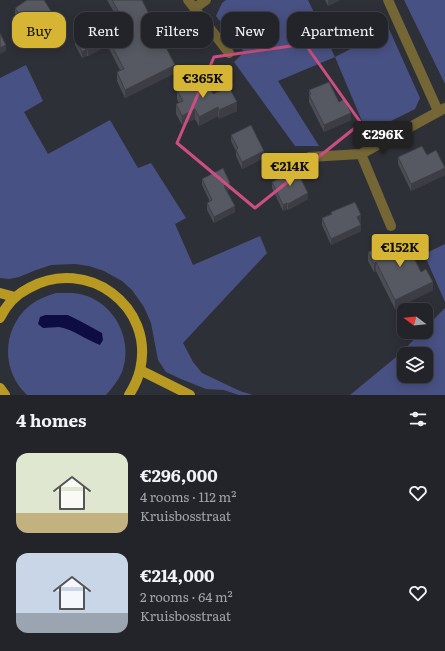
<!DOCTYPE html>
<meta charset="utf-8">
<style>
:root{--surface:#222429;--page:#2a2c31;--text:#f1f3f6;--muted:#a2a4a8;--line:#3f4146;--accent:#d6b534}
body{margin:0;font-family:Literata,serif;background:var(--page);color:var(--text);height:100vh;display:flex;flex-direction:column;font-size:15px;white-space:nowrap}
*{box-sizing:border-box;margin:0}
p{font-size:13px;color:var(--muted)}
.icon{flex:none;width:22px;height:22px;fill:none;stroke:currentColor;stroke-width:2;stroke-linecap:round;stroke-linejoin:round}
.map{position:relative;height:395px;overflow:hidden}
.sheet{display:flex;flex-direction:column;background:var(--surface);flex:1}
.sheet>*{flex:none}
.banner{position:absolute;left:12px;top:12px;width:421px;height:36px;display:flex;gap:8px}
.needle{width:26px;rotate:286deg}
.controls{position:absolute;left:397px;top:303px;display:grid;gap:8px}
.controls a{display:grid;place-items:center;width:36px;height:36px;border-radius:8px;background:var(--surface);box-shadow:0 2px 10px #0003,0 0 0 1px var(--line);font-size:20px}
.price{position:absolute;translate:-50% -34px;padding:0 9px;border-radius:4px;background:var(--accent);color:#111;font-size:13px;line-height:26px;filter:drop-shadow(0 1px 2px #0008)}
.price::after{content:'';position:absolute;left:50%;top:24px;width:12px;height:9px;margin-left:-6px;background:inherit;clip-path:polygon(0 0,100% 0,50% 100%)}
.price.current{background:#222;color:#fff}
ul{padding:0;list-style:none}
li{display:flex;align-items:center;gap:12px;height:100px;padding:0 16px}
li span{display:grid;place-items:center;flex:none;width:112px;height:80px;border-radius:12px;color:#555}
li>.icon{margin-inline-start:auto}
span .icon{width:48px;height:48px;fill:#fffc;stroke-width:1}
li b{font-size:17px}
h2{display:flex;justify-content:space-between;align-items:center;height:48px;padding:0 16px;font-size:17px}
.chip{padding:0 14px;border-radius:12px;background:var(--surface);box-shadow:0 2px 10px #0003,0 0 0 1px var(--line);font-size:14px;line-height:36px}
.chip.current{background:var(--accent);color:#111}
.map>svg:first-child{display:block}
</style>
<div class="map">
<svg width="445" height="395" viewBox="0 0 445 395">
<rect width="100%" height="100%" fill="#2e3037"/>
<path fill="#485183" fill-rule="evenodd" d="M226,0H308L335,57L389,29L420,98L415,109L367,133L335,57L278,81L319,146H295L234,62L244,52L216,16L222,3Z
M404,0H445V84Z
M26,65L43,101L24,112L48,154L110,120L138,168L151,163L186,218L175,224L193,265L260,236L267,253L183,343L193,362L202,373L240,391L253,395H239L224,390L206,389L181,379L166,372L158,360L151,323L144,307L132,290L122,281L104,271L89,266L75,264L51,265L36,270L19,277L9,279L0,278V78Z
M445,244V302L424,254Z
M56,293C67,293 77,292 87,296C117,307 133,342 122,372C118,381 112,388 106,395H27C1,371 2,330 28,307C36,300 46,296 56,293Z
M445,308V395H350L401,353L421,332H426V327ZM404,354H426V376H404Z"/>
<path fill="#0e0d43" d="M45,315H68L80,321L102,333L103,340L100,345C86,340 73,329 59,327C54,327 48,328 43,328L38,324L40,317Z"/>
<g fill="none" stroke-linecap="round" stroke-linejoin="round">
<path stroke="#746635" stroke-width="10" d="M188,0L229,53
M388,0L438,111
M195,8L206,0
M361,154L391,226
M309,157L361,154L445,108"/>
<path stroke="#b89a22" stroke-width="10" d="M0,293L15,297
M0,318C6,305 17,294 29,288C87,256 155,306 140,370C138,379 134,387 129,395
M140,370L190,395
M0,388L5,395"/>
</g>
<path fill="#4b4d54" d="M107,0H142L175,73L125,98L117,81V72L120,70L103,37V29L119,21Z
M325,0H340L328,6Z
M15,8L51,17L43,22V26L28,35L15,14Z
M75,39L101,49L88,56H87L82,58L75,45Z
M177,90L213,94L237,111L219,119L218,116L199,126L195,119L182,125L176,114V104L179,103L177,99Z
M309,90L339,102L351,120L324,132L309,102Z
M231,135L264,158L242,169L236,156V151L231,141Z
M427,155L445,175L411,191L398,164V157Z
M202,179L230,189L227,191L235,212L214,223L207,210V203L210,202L202,185Z
M272,182L308,199L288,210L287,209L283,211L272,188Z
M331,212L361,222H360L361,231L331,245L322,225V218L331,214Z
M368,252L421,272L433,290L395,309L376,271L374,272L368,261Z"/>
<path fill="#3d3e45" d="M328,0H340L328,6Z
M51,11V17L43,22V26L28,35V29L42,17Z
M101,43V49L88,56V50Z
M6,45V51L0,54V48Z
M87,49V56L82,58V52Z
M175,65V73L125,98V90Z
M237,102V111L219,119V110Z
M218,107V116L199,126V117Z
M195,109V119L182,125V116Z
M351,113V120L324,132V125Z
M264,151V158L242,169V162Z
M445,168V175L411,191V184Z
M230,183V189L224,192V186Z
M308,193V199L288,210V204Z
M287,203V209L283,211V205Z
M235,206V212L214,223V217Z
M361,215V222L357,223V217Z
M361,225V231L331,245V239Z
M376,262V271L374,272V264Z
M433,282V290L395,309V300Z"/>
<path fill="#575962" stroke="#3d3e45" d="M27,0H44L51,11L42,17L43,20L28,29L15,8Z
M112,0H142L175,65L125,90L117,72L124,69L103,29L123,19Z
M94,28L101,43L88,50L87,49L82,52L75,39Z
M0,33L6,45L0,48Z
M206,80L213,94L229,87L237,102L219,110L218,107L199,117L195,109L182,116L176,104L183,101L177,90L197,81L198,84Z
M329,82L339,102L344,99L351,113L324,125L309,95L311,94L309,90Z
M251,125L264,151L242,162L236,150L238,148L231,135Z
M422,146L427,155L436,150L445,168L411,184L398,157Z
M223,168L230,183L224,186L235,206L214,217L207,203L212,200L202,179Z
M296,169L308,193L288,204L287,203L283,205L272,182Z
M355,202L361,215L357,217L361,225L331,239L322,218L332,214L331,212Z
M403,236L421,272L426,269L433,282L395,300L376,262L374,264L368,252Z"/>
<path fill="none" stroke="#cd4e82" stroke-width="3" stroke-linejoin="round" d="M305,44L361,123L255,208L177,143L214,57Z"/>
</svg>
<div class="controls">
<a><svg class="needle" viewBox="-14 -14 28 28"><path d="M0-13l5 13h-10z" fill="#e53935"/><path d="M0 13l5-13h-10z" fill="#a2a4a8"/></svg></a>
<a><svg class="icon" aria-label="layers" viewBox="0 0 24 24"><path d="M12 4l9 5-9 5-9-5zM3 14l9 5 9-5"/></svg></a>
</div>
<b class="price" style="left:203px;top:99px">€365K</b>
<b class="price current" style="left:383px;top:155px">€296K</b>
<b class="price" style="left:290px;top:187px">€214K</b>
<b class="price" style="left:400px;top:268px">€152K</b>
<div class="banner">
<a class="chip current">Buy</a>
<a class="chip">Rent</a>
<a class="chip">Filters</a>
<a class="chip">New</a>
<a class="chip">Apartment</a>
</div>
</div>
<section class="sheet">
<h2>4 homes<svg class="icon" aria-label="filters" viewBox="0 0 24 24"><path d="M4 7h16M4 17h16"/><circle cx="9" cy="7" r="2"/><circle cx="15" cy="17" r="2"/></svg></h2>
<ul>
<li><span style="background:linear-gradient(#dfe7d0 75%,#c2b280 0)"><svg class="icon" aria-label="home" viewBox="0 0 24 24"><path d="M3 11l9-7 9 7M6 9v11h12V9"/></svg></span><div><b>€296,000</b><p>4 rooms · 112 m²</p><p>Kruisbosstraat</p></div><svg class="icon" aria-label="heart" viewBox="0 0 24 24"><path d="M12 20l-8-8c-3-5 5-10 8-4 3-6 11-1 8 4z"/></svg></li>
<li><span style="background:linear-gradient(#c9d6e8 75%,#9aa5b1 0)"><svg class="icon" aria-label="home" viewBox="0 0 24 24"><path d="M3 11l9-7 9 7M6 9v11h12V9"/></svg></span><div><b>€214,000</b><p>2 rooms · 64 m²</p><p>Kruisbosstraat</p></div><svg class="icon" aria-label="heart" viewBox="0 0 24 24"><path d="M12 20l-8-8c-3-5 5-10 8-4 3-6 11-1 8 4z"/></svg></li>
</ul>
</section>
